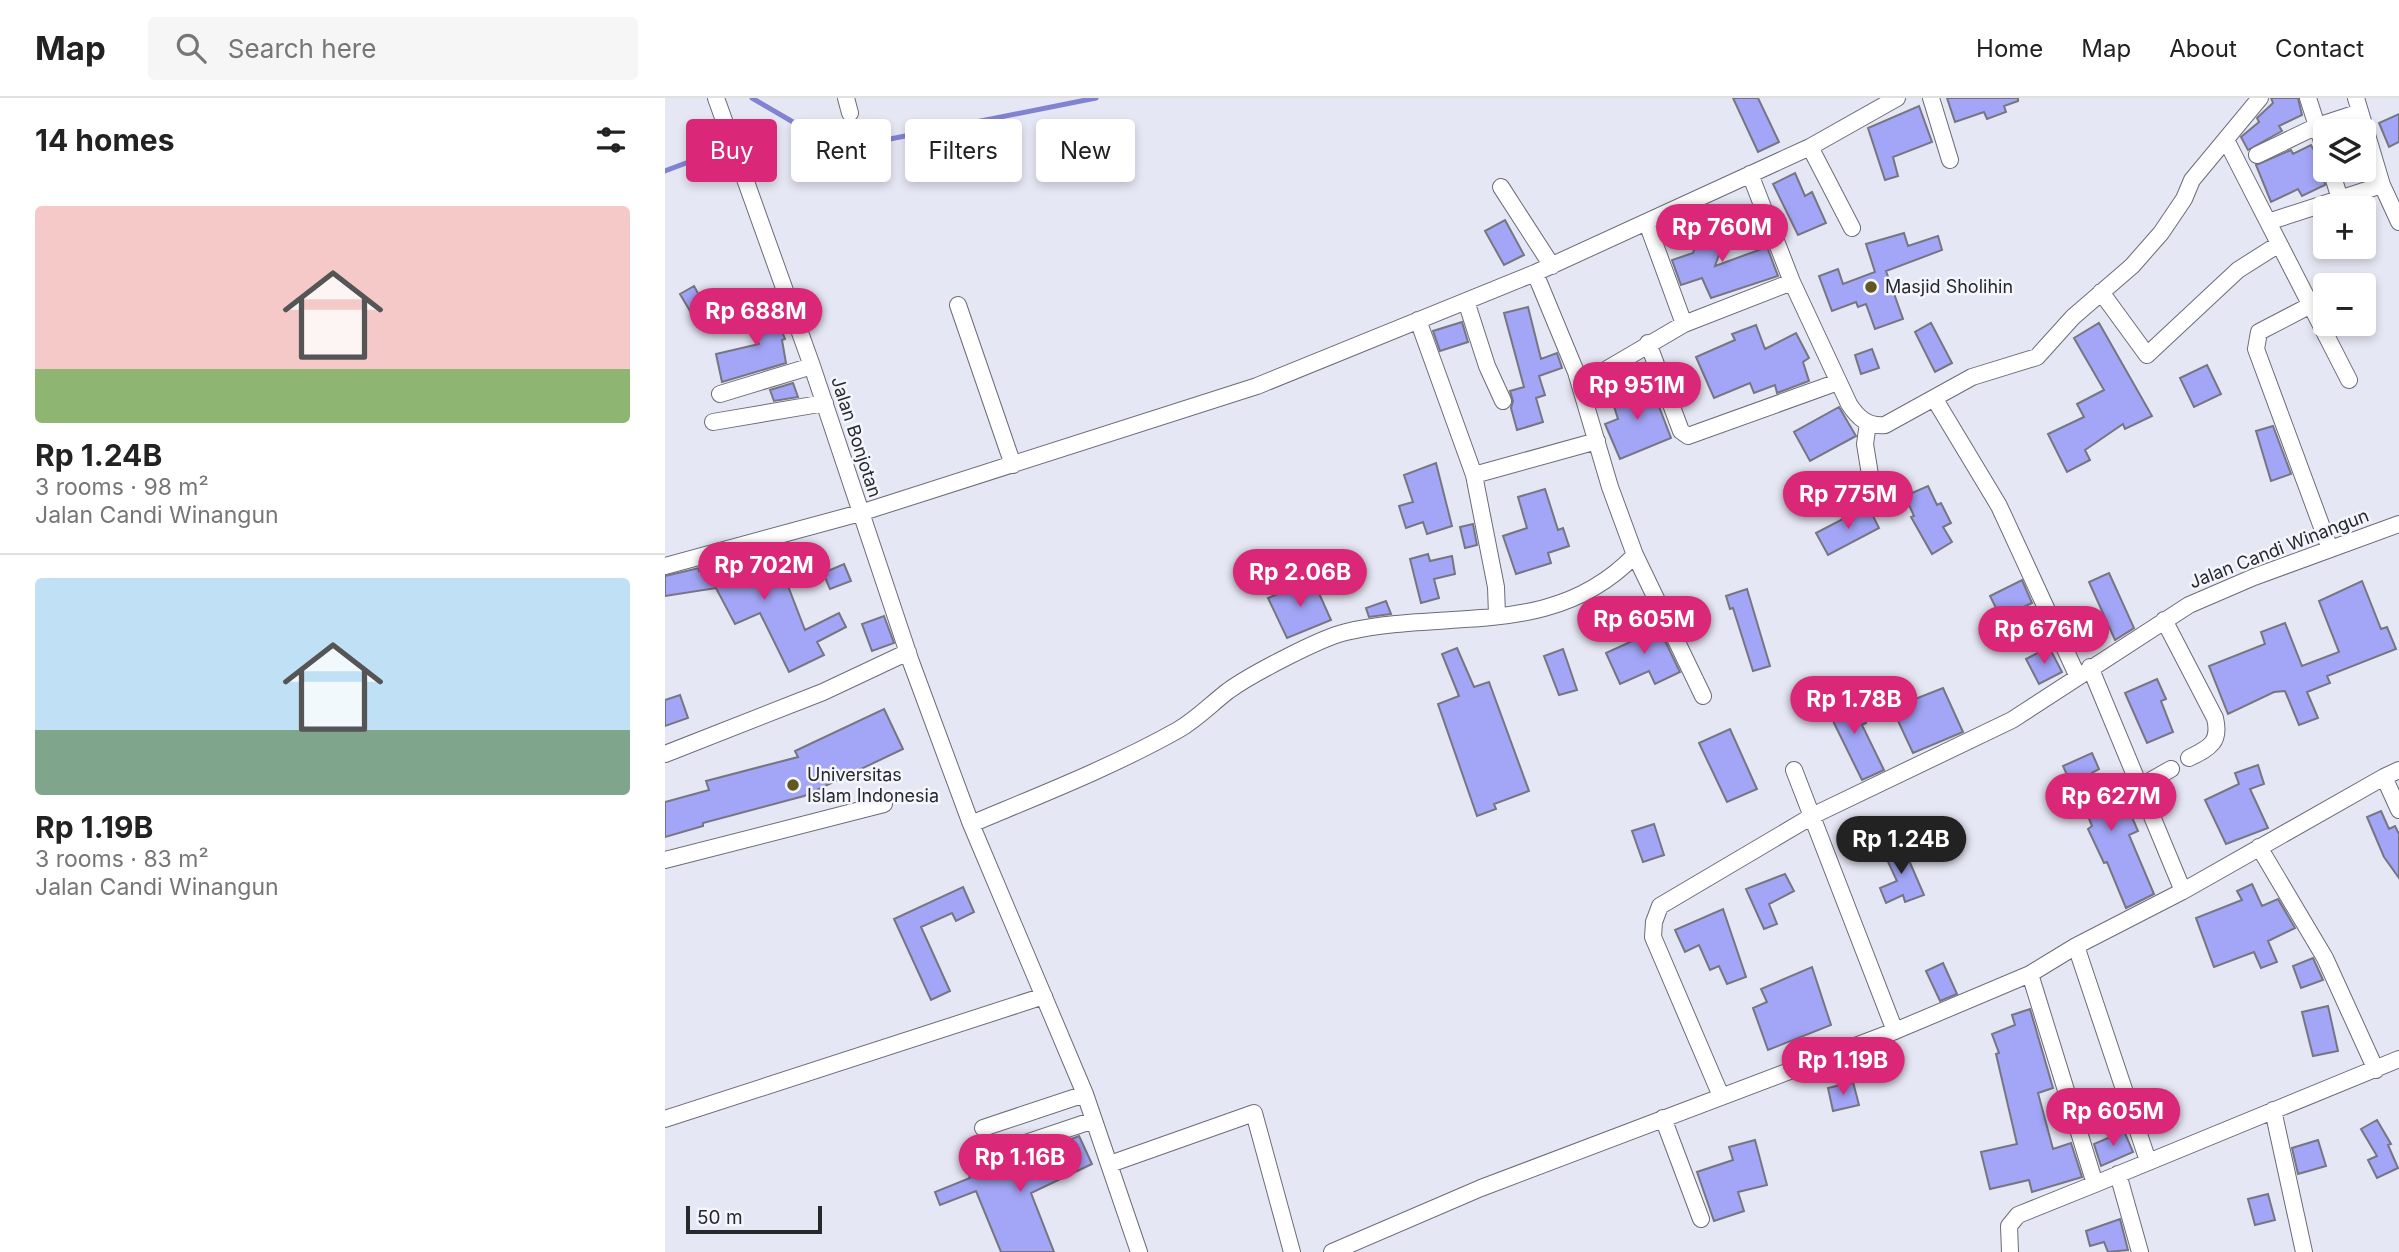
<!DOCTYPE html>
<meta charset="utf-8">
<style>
:root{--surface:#fff;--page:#f6f6f6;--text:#222;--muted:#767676;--line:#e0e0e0;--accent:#db2777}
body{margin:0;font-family:Inter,sans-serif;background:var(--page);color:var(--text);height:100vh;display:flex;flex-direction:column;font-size:26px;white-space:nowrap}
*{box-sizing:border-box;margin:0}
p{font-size:23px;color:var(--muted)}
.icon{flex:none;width:38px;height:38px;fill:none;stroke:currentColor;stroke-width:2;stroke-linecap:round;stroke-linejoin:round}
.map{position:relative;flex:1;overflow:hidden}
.drawer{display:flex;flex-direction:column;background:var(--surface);width:665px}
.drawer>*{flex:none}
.hud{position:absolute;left:21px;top:21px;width:665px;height:63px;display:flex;gap:14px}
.tools{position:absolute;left:1648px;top:21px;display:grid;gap:14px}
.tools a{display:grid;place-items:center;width:63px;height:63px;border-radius:7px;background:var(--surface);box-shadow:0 4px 10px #0003;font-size:35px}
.scale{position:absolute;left:21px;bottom:18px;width:136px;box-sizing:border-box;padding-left:7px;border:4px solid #27282c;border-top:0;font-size:19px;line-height:24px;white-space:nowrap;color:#27282c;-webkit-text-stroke:5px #f4f5fd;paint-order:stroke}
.price{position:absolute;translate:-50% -60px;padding:0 16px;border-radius:24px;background:var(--accent);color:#fff;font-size:23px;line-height:46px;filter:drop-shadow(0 2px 4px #0008)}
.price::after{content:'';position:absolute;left:50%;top:42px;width:21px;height:16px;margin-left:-10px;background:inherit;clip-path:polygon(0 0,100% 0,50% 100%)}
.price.on{background:#222;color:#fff}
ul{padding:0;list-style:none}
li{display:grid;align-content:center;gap:14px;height:371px;padding:0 35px}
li+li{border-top:2px solid var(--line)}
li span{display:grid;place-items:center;height:217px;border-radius:7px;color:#555}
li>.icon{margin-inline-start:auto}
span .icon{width:126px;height:126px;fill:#fffc;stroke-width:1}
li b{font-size:30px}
h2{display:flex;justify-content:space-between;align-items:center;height:84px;padding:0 35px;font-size:30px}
.chip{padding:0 24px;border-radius:7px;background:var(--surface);box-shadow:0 4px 10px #0003;font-size:24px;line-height:63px}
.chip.on{background:var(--accent);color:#fff}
header{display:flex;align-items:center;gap:42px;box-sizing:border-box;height:98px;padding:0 35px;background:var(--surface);border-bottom:2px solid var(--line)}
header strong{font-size:33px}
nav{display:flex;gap:38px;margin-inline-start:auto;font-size:24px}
.search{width:490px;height:63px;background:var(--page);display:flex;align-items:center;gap:18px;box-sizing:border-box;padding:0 24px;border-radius:7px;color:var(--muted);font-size:26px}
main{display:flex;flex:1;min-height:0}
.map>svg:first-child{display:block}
</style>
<header>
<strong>Map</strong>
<div class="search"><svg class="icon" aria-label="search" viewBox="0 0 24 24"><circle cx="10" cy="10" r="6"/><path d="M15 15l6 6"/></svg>Search here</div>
<nav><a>Home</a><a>Map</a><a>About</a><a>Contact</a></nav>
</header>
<main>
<section class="drawer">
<h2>14 homes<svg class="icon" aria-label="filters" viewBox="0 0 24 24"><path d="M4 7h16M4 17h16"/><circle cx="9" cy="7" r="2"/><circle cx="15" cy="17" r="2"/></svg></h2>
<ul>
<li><span style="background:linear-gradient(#f6c9c9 75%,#8fb573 0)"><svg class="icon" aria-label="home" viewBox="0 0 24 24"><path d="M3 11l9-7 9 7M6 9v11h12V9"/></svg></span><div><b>Rp 1.24B</b><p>3 rooms · 98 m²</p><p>Jalan Candi Winangun</p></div></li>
<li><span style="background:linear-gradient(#bfe0f5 70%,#7fa58c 0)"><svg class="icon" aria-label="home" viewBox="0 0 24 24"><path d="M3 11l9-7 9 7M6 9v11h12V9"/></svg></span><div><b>Rp 1.19B</b><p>3 rooms · 83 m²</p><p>Jalan Candi Winangun</p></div></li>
</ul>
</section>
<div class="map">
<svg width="1734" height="1154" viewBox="0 0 1734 1154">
<rect width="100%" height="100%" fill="#e6e7f4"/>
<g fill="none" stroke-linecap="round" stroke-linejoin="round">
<path stroke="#8183d1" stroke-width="5" d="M87,0L157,41L210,44L431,0
M0,73L37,59L46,43L45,26"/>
</g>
<path fill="#a3a6f6" stroke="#757681" stroke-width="2" d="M1068,0H1093L1114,44L1093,54Z
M1282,0H1353V3L1339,8L1341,14L1322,21L1319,14L1290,24Z
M1606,0H1633L1637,17L1614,28L1617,33L1583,52L1576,39L1594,24L1592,20L1608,5Z
M1254,8L1267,44L1228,59L1233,78L1220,82L1203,30Z
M1734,16V44L1724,49L1714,25Z
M1646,47L1657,67L1660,87L1637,98L1633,91L1606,104L1591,67L1626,52L1628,56Z
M1130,75L1140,98L1147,94L1161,125L1133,137L1108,86Z
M1039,120L1064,129L1050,168L1102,149L1113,178L1046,200L1037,180L1016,187L1007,162L1028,155Z
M840,122L859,157L839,167L820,133Z
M1239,135L1243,148L1273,138L1277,152L1221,173L1238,221L1210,231L1201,206L1193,209L1191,204L1167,213L1154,178L1173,171L1178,186L1210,174L1201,146Z
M29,188L41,210L28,218L15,196Z
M106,206L120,241L117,242L121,265L57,284L51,256L94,246L82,215Z
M863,209L876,261L892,255L897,270L874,278L880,297L871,300L878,324L852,332L846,310L848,303L845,293L859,289L839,215Z
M797,224L803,244L775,253L768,233Z
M1266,225L1287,265L1270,274L1250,234Z
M1434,225L1487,318L1460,331L1458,326L1420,352L1425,362L1402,374L1383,336L1419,319L1412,306L1439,292L1409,240Z
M1091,227L1100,251L1131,235L1144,260L1138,264L1144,283L1112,295L1110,287L1089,295L1085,285L1049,300L1031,259L1070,242L1067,236Z
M1207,251L1214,270L1196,276L1190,257Z
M1542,267L1556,296L1529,309L1515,280Z
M128,285L133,299L109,303L105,292Z
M985,285L1006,340L955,361L940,326L953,321L946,299Z
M1174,309L1191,338L1145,363L1129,334Z
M1608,328L1626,376L1606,383L1591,333Z
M771,365L787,428L762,436L758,424L741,430L734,408L748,404L739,377Z
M1263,388L1272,407L1276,405L1286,425L1278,429L1287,444L1267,456L1246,419L1249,418L1240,398Z
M880,391L893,432L898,430L904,448L883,455L886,465L851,476L838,438L862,430L853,399Z
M1203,408L1214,430L1163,457L1151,435Z
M808,426L812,447L800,450L795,429Z
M145,456L152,479L123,488L140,532L174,515L181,529L152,544L159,557L124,574L95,515L70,526L51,490L0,498V478L34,470V473L68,460L74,472L112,462L113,466Z
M763,456L765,463L787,458L790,476L769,481L774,500L756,505L745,461Z
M179,466L186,483L165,491L158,475Z
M1444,475L1469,530L1450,542L1424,484Z
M648,482L666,522L622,540L603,500Z
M1357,482L1367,505L1336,520L1325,498Z
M1697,483L1716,531L1722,529L1731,551L1662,578L1665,585L1642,594L1653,620L1634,627L1620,593L1609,594L1563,616L1544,568L1600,546L1596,534L1620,525L1637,568L1674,554L1654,503Z
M1082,491L1105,568L1088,573L1068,510L1065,511L1061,498Z
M721,503L726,516L704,519L701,510Z
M219,518L229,545L207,553L197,526Z
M989,520L1015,574L990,586L984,573L955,586L941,555L974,540L969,528Z
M1384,549L1397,574L1374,586L1361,561Z
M792,550L809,589L824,584L864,693L829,706L831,711L812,718L773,606L794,598L777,556Z
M898,551L912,592L894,597L879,558Z
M1492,581L1501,601L1496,603L1508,634L1482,645L1460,595Z
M1278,590L1298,634L1248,655L1227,610Z
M1173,591L1181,616L1193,610L1201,625L1197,627L1219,672L1197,682L1169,625L1159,596Z
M15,597L23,620L0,628V602Z
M219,611L238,651L139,698L38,725V728L0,739V704L44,692L41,683L133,659L130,653Z
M1065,631L1092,691L1062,704L1034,645Z
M1427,655L1434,671L1427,675L1445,717L1463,710L1473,733L1464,737L1489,796L1461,810L1442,764L1439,765L1423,731L1427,728L1412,691L1409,693L1398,668Z
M1593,667L1599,686L1585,691L1603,730L1561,746L1540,702L1574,686L1570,675Z
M1716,713L1724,731L1730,728L1734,736V780L1719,759L1702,719Z
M989,726L999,757L978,764L967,733Z
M1236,744L1259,797L1240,804L1238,797L1221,805L1215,790L1232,783L1218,753Z
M1120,776L1129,793L1104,806L1112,826L1099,831L1081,791Z
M1587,786L1597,808L1613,801L1630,830L1603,843L1612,864L1596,870L1589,854L1549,869L1531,820L1577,802L1572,793Z
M298,789L309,814L291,823L287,815L256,829L285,893L266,902L229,821Z
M1058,811L1081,879L1062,886L1054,868L1045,872L1034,847L1020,854L1010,832Z
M1648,860L1658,882L1636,890L1628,868Z
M1278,865L1292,896L1275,903L1261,873Z
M1147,869L1166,927L1103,952L1088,910L1102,904L1096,891Z
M1663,908L1673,953L1648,958L1637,914Z
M1365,911L1388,990L1373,995L1388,1051L1406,1045L1417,1079L1367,1094L1364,1082L1325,1091L1316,1054L1352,1046L1331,956L1334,955L1327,936L1350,927L1347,917Z
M1188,984L1194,1007L1168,1013L1163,990Z
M1712,1022L1726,1046L1723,1047L1733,1070L1712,1080L1703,1062L1712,1058L1696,1031Z
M1459,1033L1468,1054L1436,1068L1429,1046Z
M414,1038L427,1066L366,1095L389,1154H336L311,1093L275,1107L270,1094L305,1080L303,1075L347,1061L349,1064Z
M1090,1042L1102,1087L1073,1094L1079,1113L1049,1123L1032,1074L1068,1062L1064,1049Z
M1653,1042L1661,1068L1633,1076L1627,1050Z
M1603,1096L1610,1122L1590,1127L1583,1101Z
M1455,1121L1463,1152L1443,1154L1439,1144L1425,1148L1421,1133Z"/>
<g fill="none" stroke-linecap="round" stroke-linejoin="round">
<g stroke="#6b6c77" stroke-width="18">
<path id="street" d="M51,0L147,268L246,564L306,726L420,996L474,1154
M181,0L185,15
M1266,0L1285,62
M1643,0L1661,56
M1691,0L1717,87L1734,124
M1561,42L1684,282
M1145,49L1187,130
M1592,57L1652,28L1695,14
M1666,72L1675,101
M1085,76L1127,184L1184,306C1193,320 1203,329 1220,327L1307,279L1372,259L1408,219L1467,168L1496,135L1519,101L1527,82L1595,0
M836,89L887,168
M1603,124L1717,87
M982,125L1019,226
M870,175L911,274L945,389L970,457L1038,598
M1436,194L1482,257L1573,172L1614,146
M801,203L822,268L838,303
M293,207L348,367
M1646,207L1594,234L1591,251L1665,451
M753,222L809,377
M983,245L1016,333L1023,338L1173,284
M915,287L1019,226L1127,184
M55,296L147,268
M1269,300L1334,408L1412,577
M48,324L160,305
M1203,325L1200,346L1207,389
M0,468L195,415L592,288L870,175L1145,49L1232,0
M832,517L831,489L809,377L932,343
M1499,522L1550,620C1556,645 1544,650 1524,660
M1425,569L1518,793L1719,679
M0,656L158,594L243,554
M1129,672L1230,933
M1734,672L1719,679L1734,712
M1476,688L1506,671
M306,726C375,697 447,669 513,632C532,621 546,606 563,593C585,577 655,540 681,534C784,510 888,542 970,457
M1594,749L1660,860L1711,972
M0,762L219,706
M1411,848L1483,1063
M1365,876L1411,848L1518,793
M1056,998L988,839L989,824L995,808L1149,717L1347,622L1524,507L1589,479L1734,426
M1608,1012L1639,1154
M998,1020L1036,1121
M0,1021L379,898
M318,1030L420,996
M325,1057L429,1022
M445,1066L589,1015L627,1154
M1453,1076L1475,1154
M667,1154L816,1090L1230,933L1365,876L1430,1086L1734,961
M1345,1154L1344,1128L1353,1117L1430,1086"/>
</g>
<use href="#street" stroke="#fff" stroke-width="16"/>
</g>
<g fill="#625622" stroke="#f4f5fd" stroke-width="2.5">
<circle cx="1206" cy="189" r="7"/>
<circle cx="128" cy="687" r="7"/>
</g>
<g text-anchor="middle" stroke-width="5" stroke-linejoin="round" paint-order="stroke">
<g font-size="18" fill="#27282c" stroke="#f4f5fd" text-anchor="start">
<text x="1220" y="195">Masjid Sholihin</text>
<text x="142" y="683">Universitas<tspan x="142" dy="21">Islam Indonesia</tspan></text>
</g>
<g font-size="18" fill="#27282c" stroke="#f4f5fd">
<text transform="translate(191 339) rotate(72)" y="6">Jalan Bonjotan</text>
<text transform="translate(1614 451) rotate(-21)" y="6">Jalan Candi Winangun</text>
</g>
</g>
</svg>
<div class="tools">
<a><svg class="icon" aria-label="layers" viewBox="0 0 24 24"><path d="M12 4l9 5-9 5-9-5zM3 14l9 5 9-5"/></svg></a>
<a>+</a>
<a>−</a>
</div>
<div class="scale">50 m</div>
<b class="price" style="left:1057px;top:166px">Rp 760M</b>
<b class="price" style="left:91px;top:250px">Rp 688M</b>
<b class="price" style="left:972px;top:324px">Rp 951M</b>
<b class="price" style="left:1183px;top:433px">Rp 775M</b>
<b class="price" style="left:99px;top:504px">Rp 702M</b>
<b class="price" style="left:635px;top:511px">Rp 2.06B</b>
<b class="price" style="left:979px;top:558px">Rp 605M</b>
<b class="price" style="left:1379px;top:568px">Rp 676M</b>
<b class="price" style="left:1189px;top:638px">Rp 1.78B</b>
<b class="price" style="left:1446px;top:735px">Rp 627M</b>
<b class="price on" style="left:1236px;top:778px">Rp 1.24B</b>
<b class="price" style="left:1178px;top:999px">Rp 1.19B</b>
<b class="price" style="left:1448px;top:1050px">Rp 605M</b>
<b class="price" style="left:355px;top:1096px">Rp 1.16B</b>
<div class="hud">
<a class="chip on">Buy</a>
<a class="chip">Rent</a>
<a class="chip">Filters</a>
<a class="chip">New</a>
</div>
</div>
</main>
